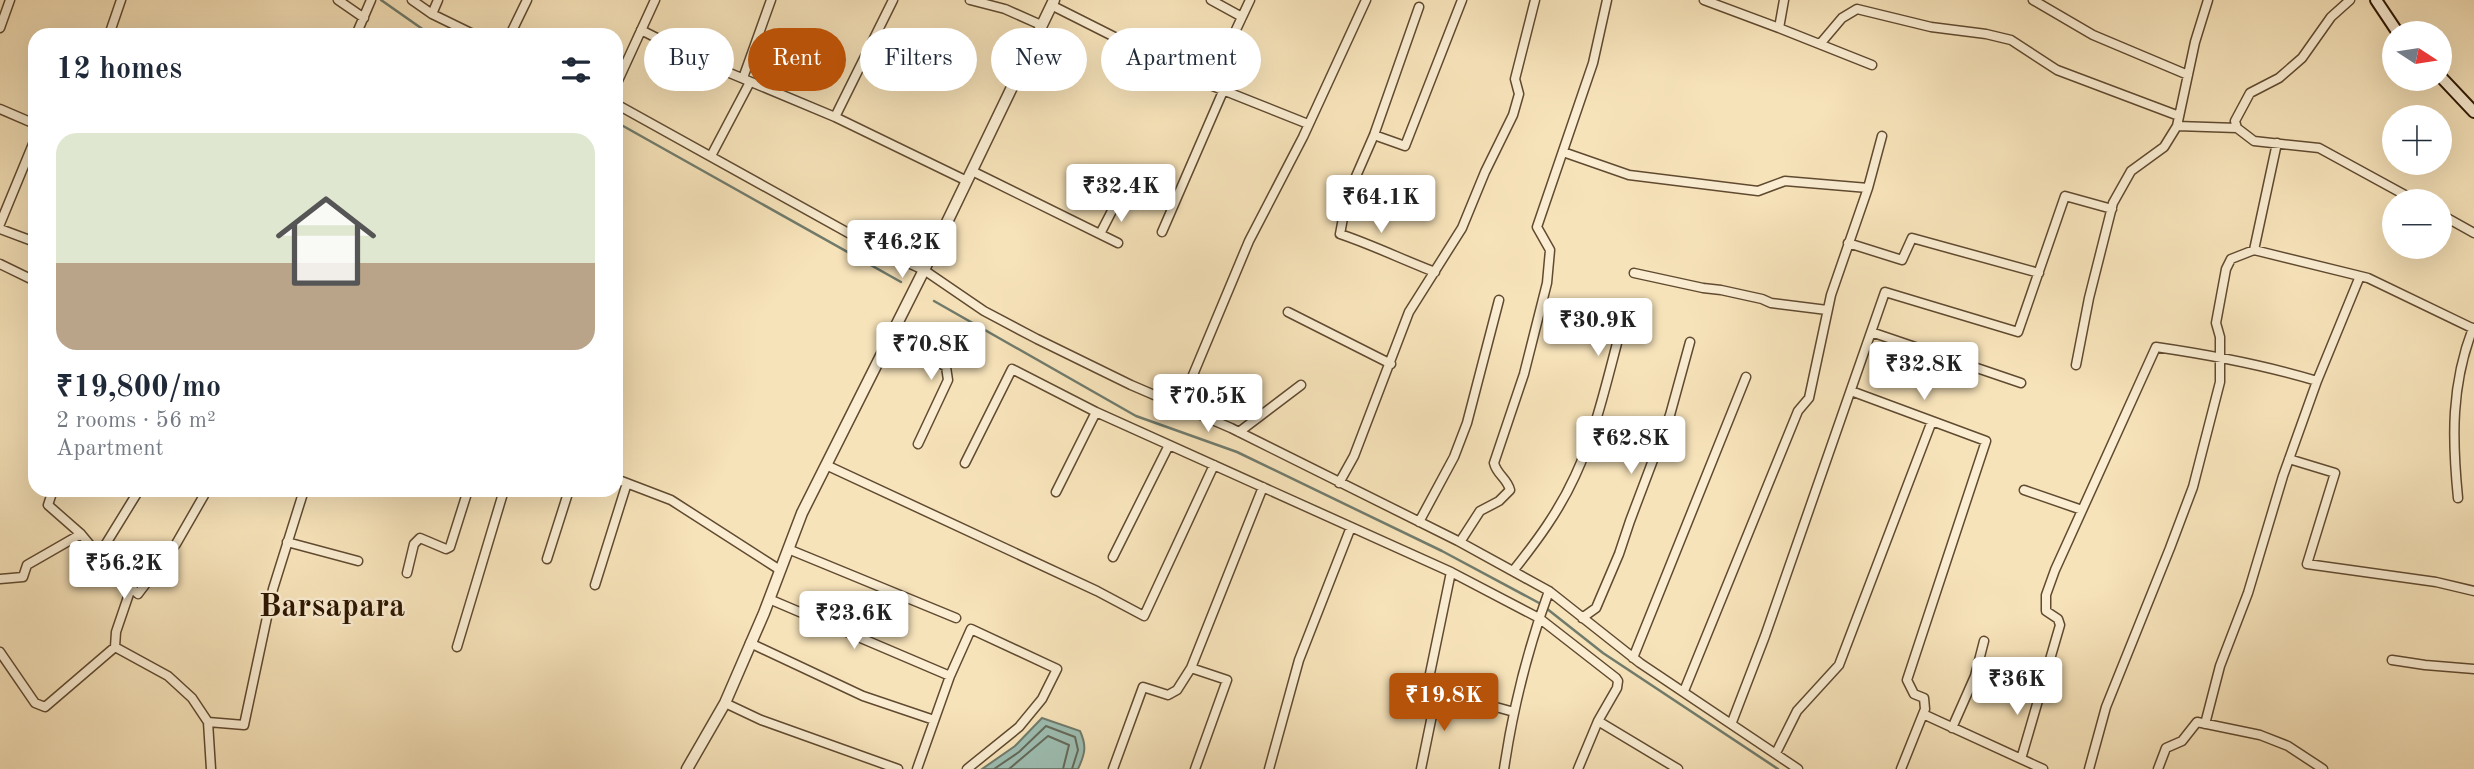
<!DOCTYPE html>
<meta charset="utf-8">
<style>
:root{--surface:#fff;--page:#f6f6f7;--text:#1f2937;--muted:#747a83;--accent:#b45309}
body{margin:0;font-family:"Old Standard TT",serif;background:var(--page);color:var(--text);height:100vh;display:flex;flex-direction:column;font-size:26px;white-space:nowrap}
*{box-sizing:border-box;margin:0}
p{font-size:23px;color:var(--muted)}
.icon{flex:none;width:38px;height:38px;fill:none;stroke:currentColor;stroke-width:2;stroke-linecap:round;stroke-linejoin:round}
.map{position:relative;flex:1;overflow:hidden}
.side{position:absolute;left:28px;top:28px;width:595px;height:469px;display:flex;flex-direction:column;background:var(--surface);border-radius:21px;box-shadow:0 7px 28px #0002}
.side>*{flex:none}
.banner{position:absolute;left:644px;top:28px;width:665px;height:63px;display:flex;gap:14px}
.needle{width:46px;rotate:102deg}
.buttons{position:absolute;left:2382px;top:21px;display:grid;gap:14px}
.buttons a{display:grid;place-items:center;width:70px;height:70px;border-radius:50%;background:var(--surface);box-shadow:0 7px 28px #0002;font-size:35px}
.price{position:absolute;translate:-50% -60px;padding:0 16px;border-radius:7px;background:#fff;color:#222;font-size:23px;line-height:46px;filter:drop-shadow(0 2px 4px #0008)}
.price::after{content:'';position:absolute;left:50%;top:42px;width:21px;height:16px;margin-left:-10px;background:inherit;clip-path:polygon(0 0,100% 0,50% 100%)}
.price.current{background:var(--accent);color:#fff}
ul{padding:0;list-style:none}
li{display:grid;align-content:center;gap:14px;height:371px;padding:0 28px}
li span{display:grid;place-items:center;height:217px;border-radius:21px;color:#555}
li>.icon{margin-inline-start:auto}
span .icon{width:126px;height:126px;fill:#fffc;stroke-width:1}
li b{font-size:30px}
h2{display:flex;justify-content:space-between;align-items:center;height:84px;padding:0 28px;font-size:30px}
.chip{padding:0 24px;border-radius:32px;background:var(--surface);box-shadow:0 7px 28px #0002;font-size:24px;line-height:63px}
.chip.current{background:var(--accent);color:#fff}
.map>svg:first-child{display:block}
</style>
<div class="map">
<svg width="2474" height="769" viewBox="0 0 2474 769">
<rect width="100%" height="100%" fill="#f7e3ba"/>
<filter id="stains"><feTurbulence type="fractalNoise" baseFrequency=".00286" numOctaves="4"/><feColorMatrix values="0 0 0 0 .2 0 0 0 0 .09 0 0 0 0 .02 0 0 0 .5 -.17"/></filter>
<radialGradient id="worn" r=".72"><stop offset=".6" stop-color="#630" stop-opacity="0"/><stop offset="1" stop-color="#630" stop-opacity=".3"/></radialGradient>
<path fill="#9dbeb2" stroke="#707b6c" stroke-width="2" d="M1042,718L1080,731C1087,746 1085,754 1078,769H982L1015,746Z"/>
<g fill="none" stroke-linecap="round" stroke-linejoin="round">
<path stroke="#656a5a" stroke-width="2" d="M994,769L1019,752L1046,726L1075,737L1078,750L1072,769
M1009,769L1048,736L1069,745L1063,769"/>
<path stroke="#707b6c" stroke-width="2.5" d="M381,0L431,35
M616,122L901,282
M934,301L1136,416L1237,452L1442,551L1541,604
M1546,608L1603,653L1778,769"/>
<g stroke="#604a30" stroke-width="11">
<path id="minor" d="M338,0L364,18
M412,0L432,14L475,35
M970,0L1005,9L1041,25
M1211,0L1242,17
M1704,0L1779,28
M1784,0L1779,28L1872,65
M2033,0L2093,35L2188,75
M2350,0L2331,17L2302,58L2279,78L2250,93L2235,121L2237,128L2254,141L2319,148L2416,201
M1051,5L1210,85L1308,124
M1419,7L1374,135L1347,197L1340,234C1373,245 1403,260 1435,272
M432,14L438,0
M0,28L10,0
M641,30L708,64L835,117L967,181
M109,35L121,0
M356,35L371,0
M510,35L527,0
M1820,44L1842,18L1857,9L1931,27L1986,34L2011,40L2057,70L2179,116
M743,78L771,0
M616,85L655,0
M1210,85L1250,0
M616,104L879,250L924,270L984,311L1037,339L1131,385L1231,428L1458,541L1549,591L1640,663L1798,769
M0,109L35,124
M835,117L893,0
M2177,126L2237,128
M1374,135L1405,146L1462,0
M1563,152L1629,175L1758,191L1785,181L1868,188L1882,136
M711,156L750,82
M972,171L1118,243
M2440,214L2474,233
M0,224L35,139
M0,229L35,242
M1162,232L1224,89
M1100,234L1117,201
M1848,243L1902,260L1912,238L2039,273
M2254,250L2277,143
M0,264L35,281
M1634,273L1703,288L1721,290L1762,299L1771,303L1827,310
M1288,312L1391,364
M1871,332L2021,383
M890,337L931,357L946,367L948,380L918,444
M2076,365L2089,298L2113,203L2131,171L2164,147L2177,126L2195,42L2208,0
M1851,391L1986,441L1907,680L1914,694L1924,698L1925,709L1901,769
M1180,406L1249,241L1303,137L1366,0
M1239,432L1301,385
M2289,459L2335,473L2307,564L2436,582L2474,591
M965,463L1012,369L1096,412L1451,572
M826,465L1097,591L1144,616L1214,465
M616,479L671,500L780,570
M1339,483L1354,456L1409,312L1462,228L1485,172L1513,115L1519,94L1515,79L1535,0
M53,490L48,505L81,534L110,569L138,594L176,544L207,490
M2024,490L2082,510
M1056,492L1096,412
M2458,498C2452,438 2451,385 2473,328
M1419,522L1454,457L1467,423L1499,300
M287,542L358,561
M1460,542L1480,511L1499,501L1510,490C1507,478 1497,475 1494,463L1524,374L1547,283L1550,250L1537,227L1593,63L1607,0
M788,549L956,618
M99,555L139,490
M1113,557L1169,445
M547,559L569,490
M1513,571C1537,541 1559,511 1575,476C1596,431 1607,380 1620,332
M407,573L414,544L420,538L446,549L450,547L468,490
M0,579L23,577L27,565L81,534
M595,585L627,483
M131,588L116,632L115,647L168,676L192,698L208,722
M769,599L950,676
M1582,618L1596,608L1619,554L1630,521L1670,415L1690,342
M750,643L863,696L934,720
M457,647L504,490
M0,652L35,703L45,707L115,647
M1633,658L1746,377
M2392,660L2425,665L2474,669
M1191,668L1227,680L1195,769
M1684,691L1798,411L1809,398L1831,295L1868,188
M725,703L761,720L898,769
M1514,712L1427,688L1451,572L1539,618L1616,678L1618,681L1617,688L1598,721
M1923,714L2043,769
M1732,722L1765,636L1885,292L2018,332L2065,196L2112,209
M2205,724L2220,666L2248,593L2283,476L2317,381L2360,276
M1952,728L1975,676L1984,641
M1776,753L1797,711L1839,665L1932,421
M2021,759L2060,625L2058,619L2046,611V595L2055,570L2156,347C2211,355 2264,365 2317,381
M211,769L208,722L244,725L273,589L304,490
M917,769L950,676L971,629L1057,669L1042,699L1019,727L967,769
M1113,769L1143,687L1168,695L1177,690L1191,668L1263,487
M1269,769L1299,660L1351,527
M1421,769L1437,691
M1504,769C1513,708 1528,648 1549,591
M1578,769L1598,721L1678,769
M2089,769L2106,707L2170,548L2193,487L2220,382V337L2216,323L2226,269L2231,259L2254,250L2368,278L2474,329
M2158,769L2166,748L2182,741L2197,722L2260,735L2288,746L2323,769"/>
</g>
<g stroke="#604a30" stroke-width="13">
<path id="tertiary" d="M687,769L725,703L764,613L802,513L924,270L1054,0"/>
</g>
<g stroke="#2d1702" stroke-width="14">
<path id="secondary" d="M2376,0L2398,33
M2440,76L2474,112"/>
</g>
<use href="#minor" stroke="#faedd2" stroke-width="8"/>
<use href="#tertiary" stroke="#faedd2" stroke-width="10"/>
<use href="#secondary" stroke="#faedd2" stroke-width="10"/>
</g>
<g text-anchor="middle" stroke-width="5" stroke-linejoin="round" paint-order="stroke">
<g font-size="32" font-weight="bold" fill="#2d1702" stroke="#faedd2">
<text x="332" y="616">Barsapara</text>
</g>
</g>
<rect width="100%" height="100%" filter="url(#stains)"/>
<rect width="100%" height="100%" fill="url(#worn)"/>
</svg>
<div class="buttons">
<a><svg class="needle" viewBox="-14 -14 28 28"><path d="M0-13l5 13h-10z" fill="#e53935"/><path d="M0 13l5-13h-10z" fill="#747a83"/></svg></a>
<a>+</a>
<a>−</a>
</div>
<b class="price" style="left:1121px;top:224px">₹32.4K</b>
<b class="price" style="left:1381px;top:235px">₹64.1K</b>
<b class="price" style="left:902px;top:280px">₹46.2K</b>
<b class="price" style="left:1598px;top:358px">₹30.9K</b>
<b class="price" style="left:931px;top:382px">₹70.8K</b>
<b class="price" style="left:1924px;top:402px">₹32.8K</b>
<b class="price" style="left:1208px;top:434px">₹70.5K</b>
<b class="price" style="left:1631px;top:476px">₹62.8K</b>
<b class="price" style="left:124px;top:601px">₹56.2K</b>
<b class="price" style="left:854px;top:651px">₹23.6K</b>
<b class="price" style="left:2017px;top:717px">₹36K</b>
<b class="price current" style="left:1444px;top:733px">₹19.8K</b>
<div class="banner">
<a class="chip">Buy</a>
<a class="chip current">Rent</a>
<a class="chip">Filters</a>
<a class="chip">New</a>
<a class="chip">Apartment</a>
</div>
<section class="side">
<h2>12 homes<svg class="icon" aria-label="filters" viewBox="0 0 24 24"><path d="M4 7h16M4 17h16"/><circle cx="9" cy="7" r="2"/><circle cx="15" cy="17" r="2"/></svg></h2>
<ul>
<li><span style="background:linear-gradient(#dfe7d0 60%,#b9a48a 0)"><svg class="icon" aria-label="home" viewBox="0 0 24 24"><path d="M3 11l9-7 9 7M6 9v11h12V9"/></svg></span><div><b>₹19,800/mo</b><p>2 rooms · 56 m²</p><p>Apartment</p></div></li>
</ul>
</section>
</div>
